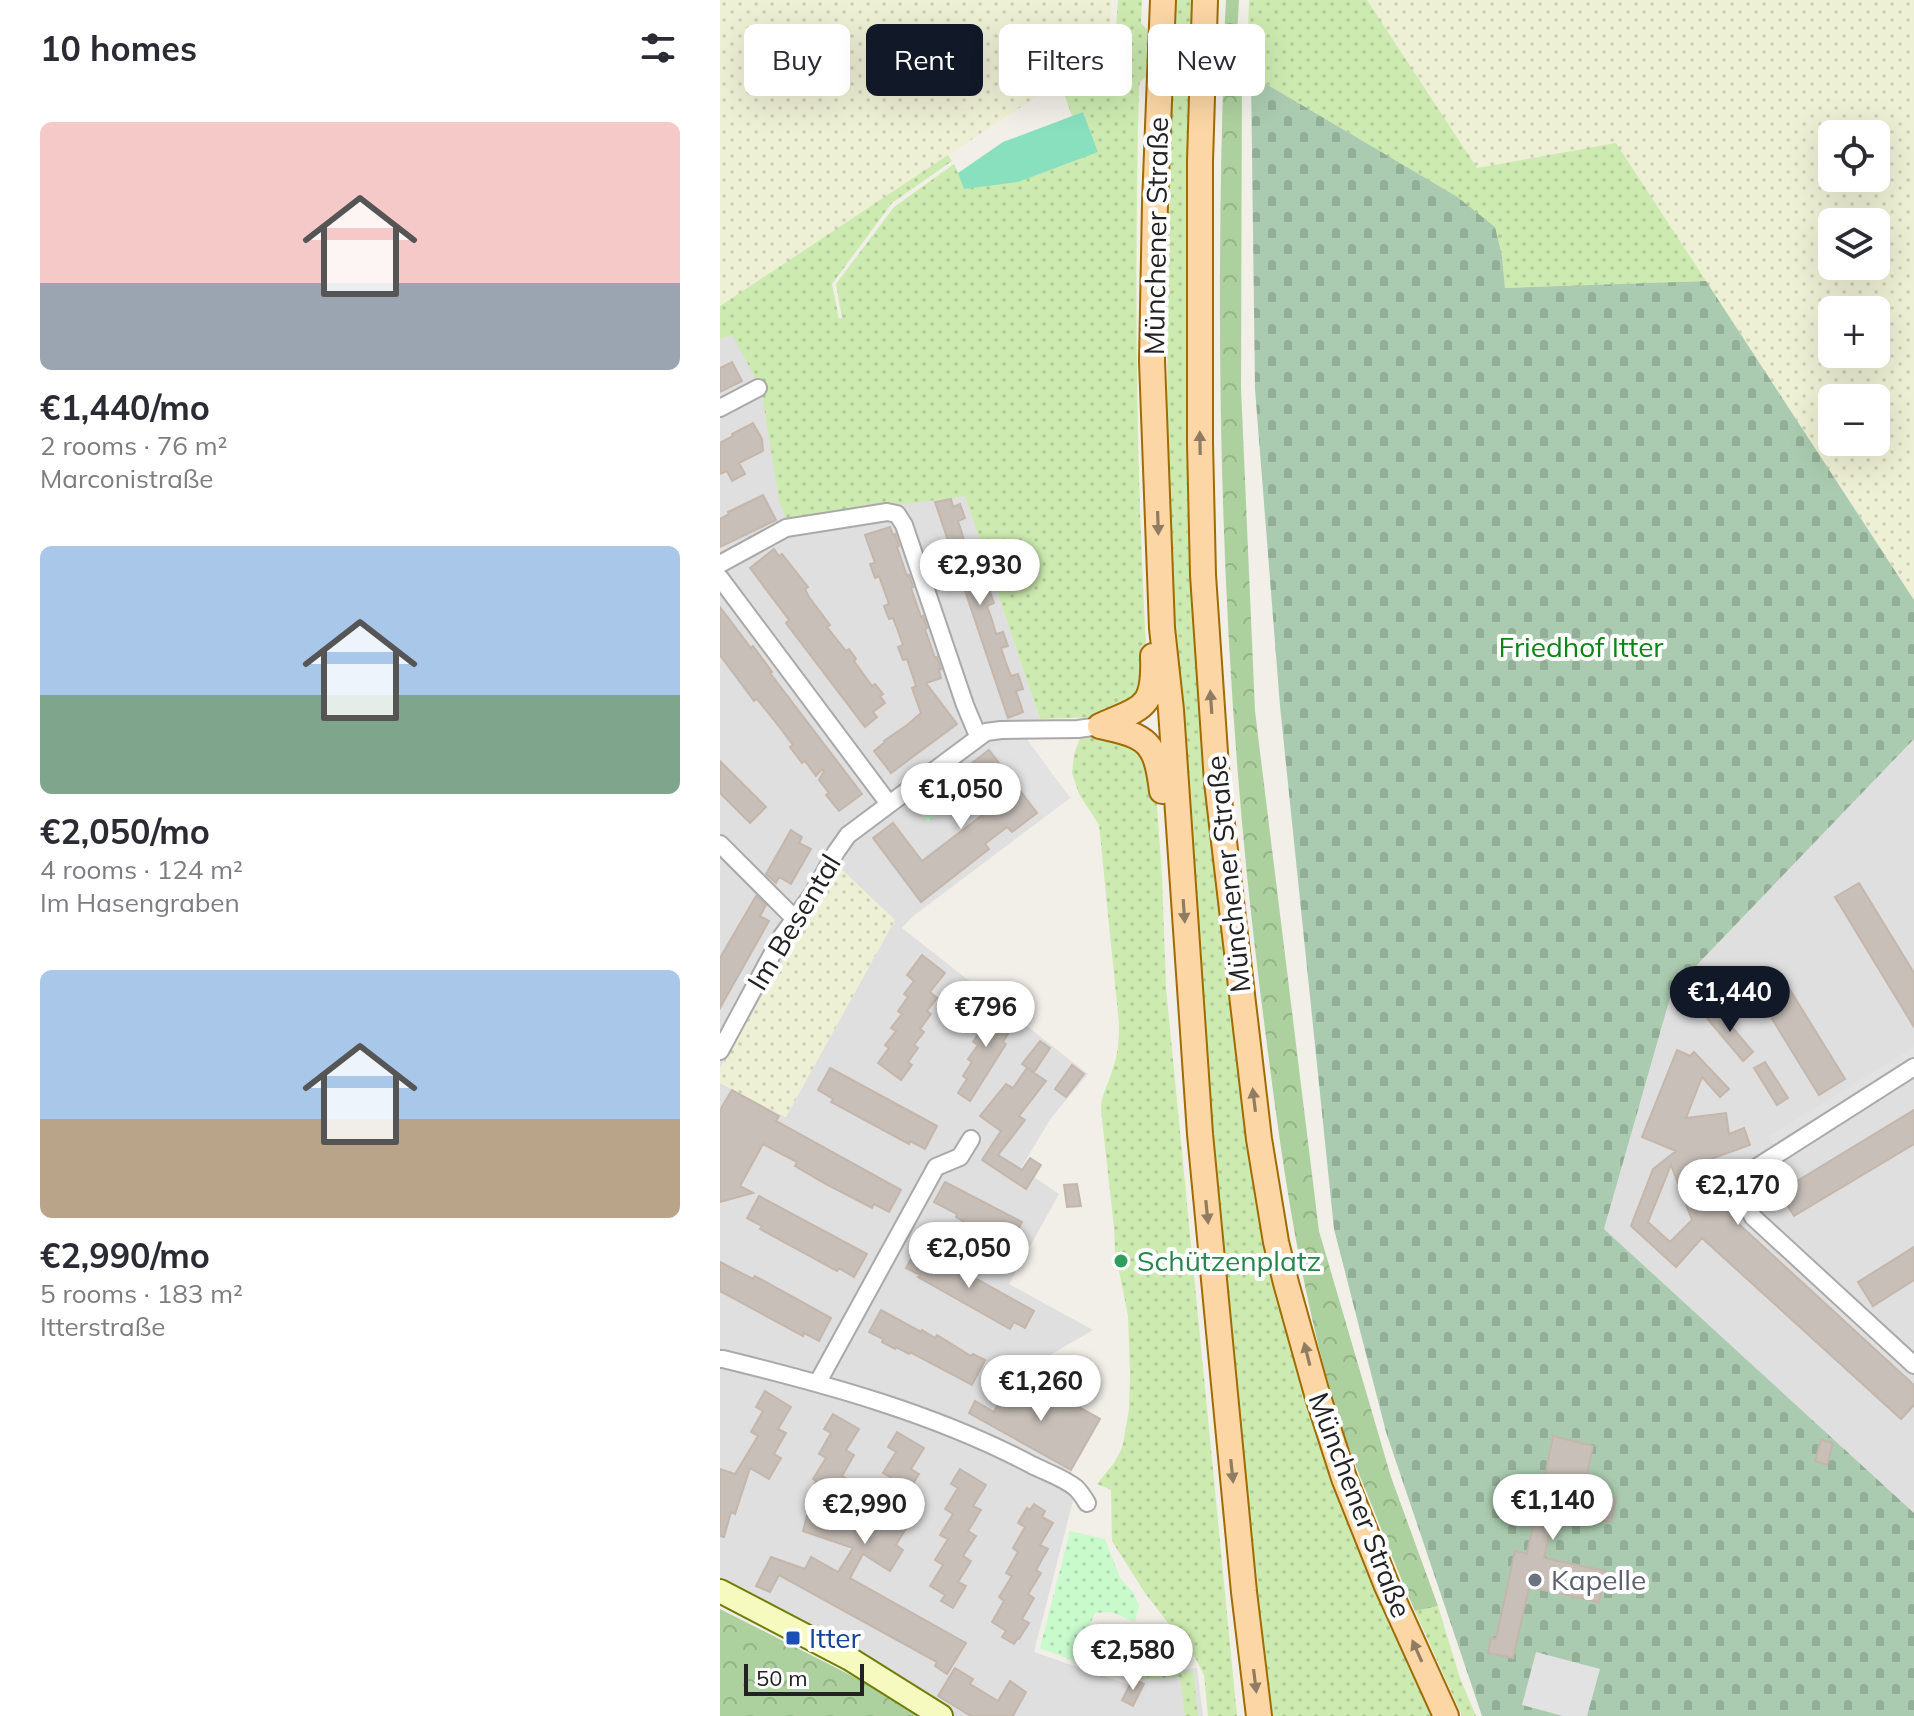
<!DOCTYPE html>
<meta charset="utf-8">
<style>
:root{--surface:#fff;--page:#f2f2f3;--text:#2b2b33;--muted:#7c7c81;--accent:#111827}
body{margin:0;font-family:Mulish,sans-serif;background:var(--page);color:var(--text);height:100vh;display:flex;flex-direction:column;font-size:30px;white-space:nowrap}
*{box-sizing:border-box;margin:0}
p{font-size:26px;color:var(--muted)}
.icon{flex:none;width:44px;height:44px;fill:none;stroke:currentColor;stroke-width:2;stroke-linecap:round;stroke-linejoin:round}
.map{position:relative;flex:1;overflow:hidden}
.panel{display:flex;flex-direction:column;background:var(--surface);width:720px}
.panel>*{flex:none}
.top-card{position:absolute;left:24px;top:24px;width:760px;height:72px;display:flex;gap:16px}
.fabs{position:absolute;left:1098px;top:120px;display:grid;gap:16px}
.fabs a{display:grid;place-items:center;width:72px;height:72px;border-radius:12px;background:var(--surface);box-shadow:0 8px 32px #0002;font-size:40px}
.scale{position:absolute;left:24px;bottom:20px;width:120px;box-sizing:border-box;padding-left:8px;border:4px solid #222;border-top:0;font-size:22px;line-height:28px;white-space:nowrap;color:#222;-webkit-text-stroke:6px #fff;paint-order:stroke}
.price{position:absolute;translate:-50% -68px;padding:0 18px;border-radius:28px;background:#fff;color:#222;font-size:26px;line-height:52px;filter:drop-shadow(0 2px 4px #0008)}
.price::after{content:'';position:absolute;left:50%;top:48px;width:24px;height:18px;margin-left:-12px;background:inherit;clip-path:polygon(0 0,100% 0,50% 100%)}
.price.active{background:var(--accent);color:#fff}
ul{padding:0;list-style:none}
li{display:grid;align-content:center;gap:16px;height:424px;padding:0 40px}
li span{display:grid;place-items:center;height:248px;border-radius:12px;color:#555}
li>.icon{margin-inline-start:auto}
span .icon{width:144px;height:144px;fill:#fffc;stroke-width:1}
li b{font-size:34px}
h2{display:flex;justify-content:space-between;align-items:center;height:96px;padding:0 40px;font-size:34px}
.chip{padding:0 28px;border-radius:12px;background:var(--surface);box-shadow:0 8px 32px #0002;font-size:28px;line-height:72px}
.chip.active{background:var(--accent);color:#fff}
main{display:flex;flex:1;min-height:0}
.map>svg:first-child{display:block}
</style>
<main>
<section class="panel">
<h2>10 homes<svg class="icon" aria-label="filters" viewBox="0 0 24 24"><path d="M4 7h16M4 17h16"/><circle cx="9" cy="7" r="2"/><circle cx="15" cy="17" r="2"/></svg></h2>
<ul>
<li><span style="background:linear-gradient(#f6c9c9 65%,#9aa5b1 0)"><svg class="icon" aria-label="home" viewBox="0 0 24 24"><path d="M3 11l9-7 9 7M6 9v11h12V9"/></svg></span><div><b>€1,440/mo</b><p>2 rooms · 76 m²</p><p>Marconistraße</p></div></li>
<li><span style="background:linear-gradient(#a9c7e8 60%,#7fa58c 0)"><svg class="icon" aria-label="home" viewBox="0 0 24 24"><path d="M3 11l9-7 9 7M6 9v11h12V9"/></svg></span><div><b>€2,050/mo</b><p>4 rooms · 124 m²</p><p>Im Hasengraben</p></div></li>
<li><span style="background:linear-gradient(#a9c7e8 60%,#b9a48a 0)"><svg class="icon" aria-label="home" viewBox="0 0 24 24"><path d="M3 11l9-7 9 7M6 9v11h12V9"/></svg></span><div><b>€2,990/mo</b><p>5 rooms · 183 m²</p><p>Itterstraße</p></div></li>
</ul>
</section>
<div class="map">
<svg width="1194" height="1716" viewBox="0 0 1194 1716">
<defs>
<pattern id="farmland-dots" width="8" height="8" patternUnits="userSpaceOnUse" patternTransform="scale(2)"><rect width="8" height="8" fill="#eef0d5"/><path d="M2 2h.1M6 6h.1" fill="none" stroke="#ccceb7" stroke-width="1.8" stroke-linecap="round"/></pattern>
<pattern id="grass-dots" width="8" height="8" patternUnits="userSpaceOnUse" patternTransform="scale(2)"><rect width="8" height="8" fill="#cdebb0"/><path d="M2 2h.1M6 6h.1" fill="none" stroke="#b0c997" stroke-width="1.8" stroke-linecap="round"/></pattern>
<pattern id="forest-crowns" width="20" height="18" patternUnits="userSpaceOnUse" patternTransform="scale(2)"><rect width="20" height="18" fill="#add19e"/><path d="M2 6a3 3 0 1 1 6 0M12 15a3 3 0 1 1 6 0" fill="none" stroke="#95b388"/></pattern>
<pattern id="cemetery-stones" width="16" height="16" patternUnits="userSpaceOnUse" patternTransform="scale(2)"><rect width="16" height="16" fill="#aacbaf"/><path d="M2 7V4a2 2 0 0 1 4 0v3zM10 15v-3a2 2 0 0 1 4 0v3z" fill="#92ae96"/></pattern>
<pattern id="park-dots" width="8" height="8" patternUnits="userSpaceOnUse" patternTransform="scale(2)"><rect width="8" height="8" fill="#c8facc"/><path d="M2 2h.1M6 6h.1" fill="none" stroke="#acd6af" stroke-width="1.8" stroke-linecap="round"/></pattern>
</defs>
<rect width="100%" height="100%" fill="#f2efe9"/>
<path fill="#e0dfdf" d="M235,304L246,497L320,719L306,739L350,798L192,917L182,928L368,1074L331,1118L301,1168L339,1194L289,1284L373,1330L299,1373L381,1418L351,1471L354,1497L314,1652L407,1684L412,1676L477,1668L483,1716H228L0,1585V1083L65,1117L174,921L118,866L0,1068V339L12,334L122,318Z
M1194,739V1513L884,1229L952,991Z"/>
<path fill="url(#farmland-dots)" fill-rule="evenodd" d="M0,0H392L389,40L384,52L0,306Z
M647,0H1194V600L896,143L757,168ZM1112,134H1156V178H1112ZM1112,222H1156V266H1112ZM1112,310H1156V354H1112ZM1112,398H1156V442H1112Z
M118,866L175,920L66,1117L0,1083V1068Z"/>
<path fill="url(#grass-dots)" d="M398,0H422L421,23L431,34L429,74L420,82L419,87C414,280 416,472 427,664L424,682L413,700L379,717L320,719L245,496L67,520L59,501L41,388L12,335L0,339V306L228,155L232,161L172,203L112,284L119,319L122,318L116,284L174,207L234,164L245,189L378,152L363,112L352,116L344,94L394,56Z
M452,0H475L508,973L542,1238L586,1395L713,1716H553L540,1642L491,1135L453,609L447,446L448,180Z
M529,0H647L757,168L896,143L986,281L785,288L782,256L736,196L531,75L527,57Z
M391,735L414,744L435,778L442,876L446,988L517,1716H488L484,1675L476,1659L425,1593L392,1541L391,1490L377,1484L394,1463L402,1448L409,1410L410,1373L408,1316L395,1251L394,1228L381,1110C381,1095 388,1085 392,1071C398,1055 399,1041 399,1024L379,825L359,794L352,773L354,754L361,736Z
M718,1606L740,1678L756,1716H742L695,1611Z
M473,1671L478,1716H465L460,1677L416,1680L413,1678Z"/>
<path fill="url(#forest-crowns)" d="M506,0H519L517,37L504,39Z
M504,54L522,55L521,388L535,711L599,1231L671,1477L718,1606L695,1611C679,1575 665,1538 650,1501C641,1479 632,1457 624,1435C577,1291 559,1139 540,990C501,680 494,366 504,54Z
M0,1609L146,1683L197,1716H0Z"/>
<path fill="url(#cemetery-stones)" d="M531,75L736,196L775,227L782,256L785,288L986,281L1194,600V739L952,991L884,1229L1194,1513V1716H762L666,1432L614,1229L560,706L535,389Z"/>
<path fill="url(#park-dots)" d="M226,774L242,795L208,822L192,801Z
M350,1531L385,1539L400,1578L413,1592L419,1606L415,1622L391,1612L375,1613L354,1661L320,1648Z"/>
<path fill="#88e0be" d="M363,112L378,152L298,182L244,189L238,173L283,142Z"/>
<path fill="#e2e2e2" d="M306,738L350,798L324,817L271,747L290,740Z
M1194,1047V1061L1055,1146L1049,1136Z
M816,1652L880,1669L867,1716H843L802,1705Z"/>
<path fill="#c7bfb8" stroke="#c4b6ab" stroke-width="2" fill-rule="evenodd" d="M12,362L22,381L0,392V368Z
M33,423L42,439L43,451L19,463L25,474L12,481L7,471L0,474V443L13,436L12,434Z
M43,495L56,520L0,547V519L9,514L8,512Z
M231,499L233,507L240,504L245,518L238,521L247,549L255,547L260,561L253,563L262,592L269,589L274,603L267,606L272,620L276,634L283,632L288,646L281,648L286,663L291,676L298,674L303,689L296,691L303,712L288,718L215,502Z
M170,527L173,535L175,534L179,546L177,547L187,576L189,575L193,587L191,588L201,617L203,616L207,628L205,629L215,658L217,657L221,669L219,670L221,678L206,683L237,724L171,773L154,751L165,742L164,741L187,725L201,713L192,688L196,686L187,659L183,660L178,647L183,645L178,631L173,618L169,619L164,606L169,604L159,576L155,578L150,564L155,563L145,535Z
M54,549L59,556L62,554L88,587L85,589L89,597L110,625L107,627L126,651L129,649L136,659L134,661L152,686L155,684L163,694L160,696L165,703L153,712L157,717L145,727L66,623L69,620L30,568Z
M0,607L31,648L33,646L52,672L50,673L142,794L119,811L106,795L109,793L99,780L104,771L102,769L96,776L85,761L82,763L70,747L73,745L57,724L37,699L34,701L0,655Z
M269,750L317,813L292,832L287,827L265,844L269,849L201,902L153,838L173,823L202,861L269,810L244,778L248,775L244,769Z
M0,761L46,807L30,823L0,793Z
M71,830L82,837L79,843L91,849L71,884L59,877L56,883L46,874Z
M1139,883L1194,973V1027L1115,897Z
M36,896L46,905L40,916L49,921L0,1008V958Z
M202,955L225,973L210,992L217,998L207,1011L211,1014L200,1029L204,1032L194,1045L198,1048L188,1062L192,1065L181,1080L158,1063L169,1048L165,1045L176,1031L171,1028L182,1014L178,1011L188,997L184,994L194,981L187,975Z
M1059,972L1125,1079L1099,1095L1033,988Z
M272,1005L296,1021L283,1042L286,1044L250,1101L238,1093L247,1079L243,1076L252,1062L248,1059L258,1045L253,1042L262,1028L259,1026Z
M996,1008L1033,1052L1023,1061L986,1017Z
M320,1041L330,1048L314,1072L302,1064Z
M957,1050L970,1056L974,1052L1009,1089L1000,1097L982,1077L966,1118L1006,1113L1009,1134L1024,1128L1030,1145L988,1160L1010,1216L1194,1385V1405L1181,1419L982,1238L956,1267L911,1226L933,1169L956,1151L922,1137ZM951,1165L972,1220L950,1242L928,1222Z
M1045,1062L1068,1098L1057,1105L1034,1068Z
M352,1065L364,1074L346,1097L335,1089Z
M110,1068L217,1126L205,1149L190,1141L189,1144L111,1102L113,1099L98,1090Z
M307,1068L326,1081L299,1116L305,1120L278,1155L302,1170L310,1158L321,1165L306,1189L262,1160L281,1131L260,1116L286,1084L293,1088Z
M12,1090L59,1116L56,1121L181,1190L169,1212L154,1204L152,1208L106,1184L75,1166L77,1162L43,1144L20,1186L33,1193L0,1202V1110Z
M1194,1110V1144L1074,1216L1059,1192Z
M225,1182L302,1222L290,1244L262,1232L236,1217L237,1214L214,1202Z
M357,1184L361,1206L347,1207L344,1185Z
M39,1196L147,1254L134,1277L119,1268L117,1271L40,1229L42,1226L27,1218Z
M198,1246L314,1311L305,1328L294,1322L290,1329L198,1277L200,1275L186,1268Z
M1194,1247V1280L1153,1306L1138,1282Z
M0,1262L33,1279L35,1276L111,1318L99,1341L84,1333L83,1336L0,1291Z
M161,1310L201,1332L202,1330L215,1338L217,1335L251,1356L253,1354L265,1360L252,1385L190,1352L189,1354L176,1347L175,1349L162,1342L163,1339L149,1332Z
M289,1383L298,1392L303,1384L328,1398L332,1392L380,1419L351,1470L249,1413L255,1401L274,1412Z
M45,1391L71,1407L58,1429L66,1433L54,1454L61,1458L49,1479L30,1468L15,1514L11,1512L4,1537L0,1536V1469L15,1474L38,1436L31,1432L43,1411L36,1407Z
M113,1414L139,1429L126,1450L134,1455L122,1476L129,1480L116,1501L149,1513L170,1477L163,1473L176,1452L168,1447L177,1432L204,1448L191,1469L199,1474L186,1495L194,1499L181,1520L188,1525L176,1545L183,1550L170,1571L143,1554L130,1578L246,1643L227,1674L215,1666L217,1662L59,1575L50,1592L36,1586L51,1557L85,1569L91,1557L118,1572L133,1548L83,1531L96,1481L93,1479L106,1458L99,1454L111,1433L104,1429Z
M833,1436L873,1446L863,1491L896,1498L891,1522L835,1510L824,1558L886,1571L879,1602L809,1587L793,1658L768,1653L771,1638L776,1639L795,1551L807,1554L820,1492H822Z
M1101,1440L1113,1443L1107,1465L1095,1461Z
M240,1469L266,1485L253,1506L261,1510L248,1531L256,1536L243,1556L251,1561L238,1582L246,1586L233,1608L221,1601L225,1595L210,1586L223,1565L215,1560L228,1539L220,1535L233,1514L225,1509L238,1488L231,1484Z
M314,1504L325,1511L322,1517L333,1523L320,1545L328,1549L316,1570L321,1573L308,1594L314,1598L302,1619L309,1623L299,1639L298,1638L294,1644L282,1637L286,1631L272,1622L284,1601L279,1597L292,1576L286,1573L298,1552L293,1548L305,1527L298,1523L307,1508L310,1510Z
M235,1668L253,1679L250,1684L278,1701L290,1681L306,1692L293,1716H251L218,1696Z
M413,1679L424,1684L413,1706L402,1700Z"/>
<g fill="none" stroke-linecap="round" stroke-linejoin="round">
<g stroke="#a9a9a9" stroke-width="20">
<path id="street" d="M0,408L38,388
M0,564L66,528L167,512L177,514L184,525L245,705L258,736
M0,578L169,804
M0,844L75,919
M0,1051L62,936L92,895L116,852L128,835L266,732L281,730L358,729L380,726
M1194,1067L1023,1176L1019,1190L1033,1217L1194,1365
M0,1359H3C109,1385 216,1414 312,1465C326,1472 344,1478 356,1488C360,1492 364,1498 367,1503
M98,1382L216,1167L240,1157L251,1139"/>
</g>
<g stroke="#707d05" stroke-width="26">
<path id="secondary" d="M0,1591L130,1659L221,1716"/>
</g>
<g stroke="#a06b00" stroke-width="28">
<path id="primary" d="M443,0L435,203L432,361L442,628L451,710L480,1134L524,1592L539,1716
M485,0L480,161V443L483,575L497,782L539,1139L556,1242L566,1283L597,1394L624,1478L667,1586L726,1716
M380,726C428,736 436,742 442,791
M380,726C423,707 435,709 433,656"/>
</g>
<use href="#street" stroke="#fff" stroke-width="16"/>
<use href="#secondary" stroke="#f7fabf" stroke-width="22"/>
<use href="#primary" stroke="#fcd6a4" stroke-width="24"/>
</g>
<defs><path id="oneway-solid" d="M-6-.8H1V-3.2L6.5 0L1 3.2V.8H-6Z" transform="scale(2)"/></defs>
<g fill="#8f7c63">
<use href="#oneway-solid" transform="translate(480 443) rotate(-91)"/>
<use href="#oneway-solid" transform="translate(438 523) rotate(88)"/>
<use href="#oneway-solid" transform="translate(491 702) rotate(-94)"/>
<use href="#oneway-solid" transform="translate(464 911) rotate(86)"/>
<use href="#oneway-solid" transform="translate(534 1100) rotate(-97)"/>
<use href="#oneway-solid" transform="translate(487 1212) rotate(84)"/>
<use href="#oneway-solid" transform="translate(587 1354) rotate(-104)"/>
<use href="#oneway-solid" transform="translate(512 1471) rotate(84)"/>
<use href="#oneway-solid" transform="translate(697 1651) rotate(-114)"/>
<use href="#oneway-solid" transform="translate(535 1681) rotate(83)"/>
</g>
<circle fill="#2e9e5b" stroke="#fff" stroke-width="3" cx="401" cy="1261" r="8"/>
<circle fill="#6b7280" stroke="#fff" stroke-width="3" cx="815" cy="1580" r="8"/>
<rect fill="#1a4fb4" stroke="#fff" stroke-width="3" x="65" y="1630" width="16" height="16" rx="4"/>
<g text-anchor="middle" stroke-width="8" stroke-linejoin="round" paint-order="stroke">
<g font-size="28" fill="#222" stroke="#fff">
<text transform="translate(436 236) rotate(-89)" y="10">Münchener Straße</text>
<text transform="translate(508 874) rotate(-96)" y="10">Münchener Straße</text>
<text transform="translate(74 922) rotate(-59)" y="10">Im Besental</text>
<text transform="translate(640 1505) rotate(69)" y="10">Münchener Straße</text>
</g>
<g font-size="28" fill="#0c8416" stroke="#fff">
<text x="861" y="657">Friedhof Itter</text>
</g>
<g font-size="28" fill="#27864d" stroke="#fff" text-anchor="start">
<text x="417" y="1271">Schützenplatz</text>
</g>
<g font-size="28" fill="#5b616d" stroke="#fff" text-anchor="start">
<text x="831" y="1590">Kapelle</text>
</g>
<g font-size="28" fill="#164399" stroke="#fff" text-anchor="start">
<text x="89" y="1648">Itter</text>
</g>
</g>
</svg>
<div class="fabs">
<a><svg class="icon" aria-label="locate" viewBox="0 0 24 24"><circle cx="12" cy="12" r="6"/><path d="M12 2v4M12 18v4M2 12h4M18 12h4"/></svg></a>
<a><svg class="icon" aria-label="layers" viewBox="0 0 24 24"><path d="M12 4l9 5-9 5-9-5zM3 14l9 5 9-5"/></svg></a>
<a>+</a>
<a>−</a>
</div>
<div class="scale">50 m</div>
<b class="price" style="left:260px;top:607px">€2,930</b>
<b class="price" style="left:241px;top:831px">€1,050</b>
<b class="price active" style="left:1010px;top:1034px">€1,440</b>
<b class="price" style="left:266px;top:1049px">€796</b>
<b class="price" style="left:1018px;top:1227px">€2,170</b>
<b class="price" style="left:249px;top:1290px">€2,050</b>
<b class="price" style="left:321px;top:1423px">€1,260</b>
<b class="price" style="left:833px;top:1542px">€1,140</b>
<b class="price" style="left:145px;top:1546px">€2,990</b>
<b class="price" style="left:413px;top:1692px">€2,580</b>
<div class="top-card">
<a class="chip">Buy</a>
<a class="chip active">Rent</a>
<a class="chip">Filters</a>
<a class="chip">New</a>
</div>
</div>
</main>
